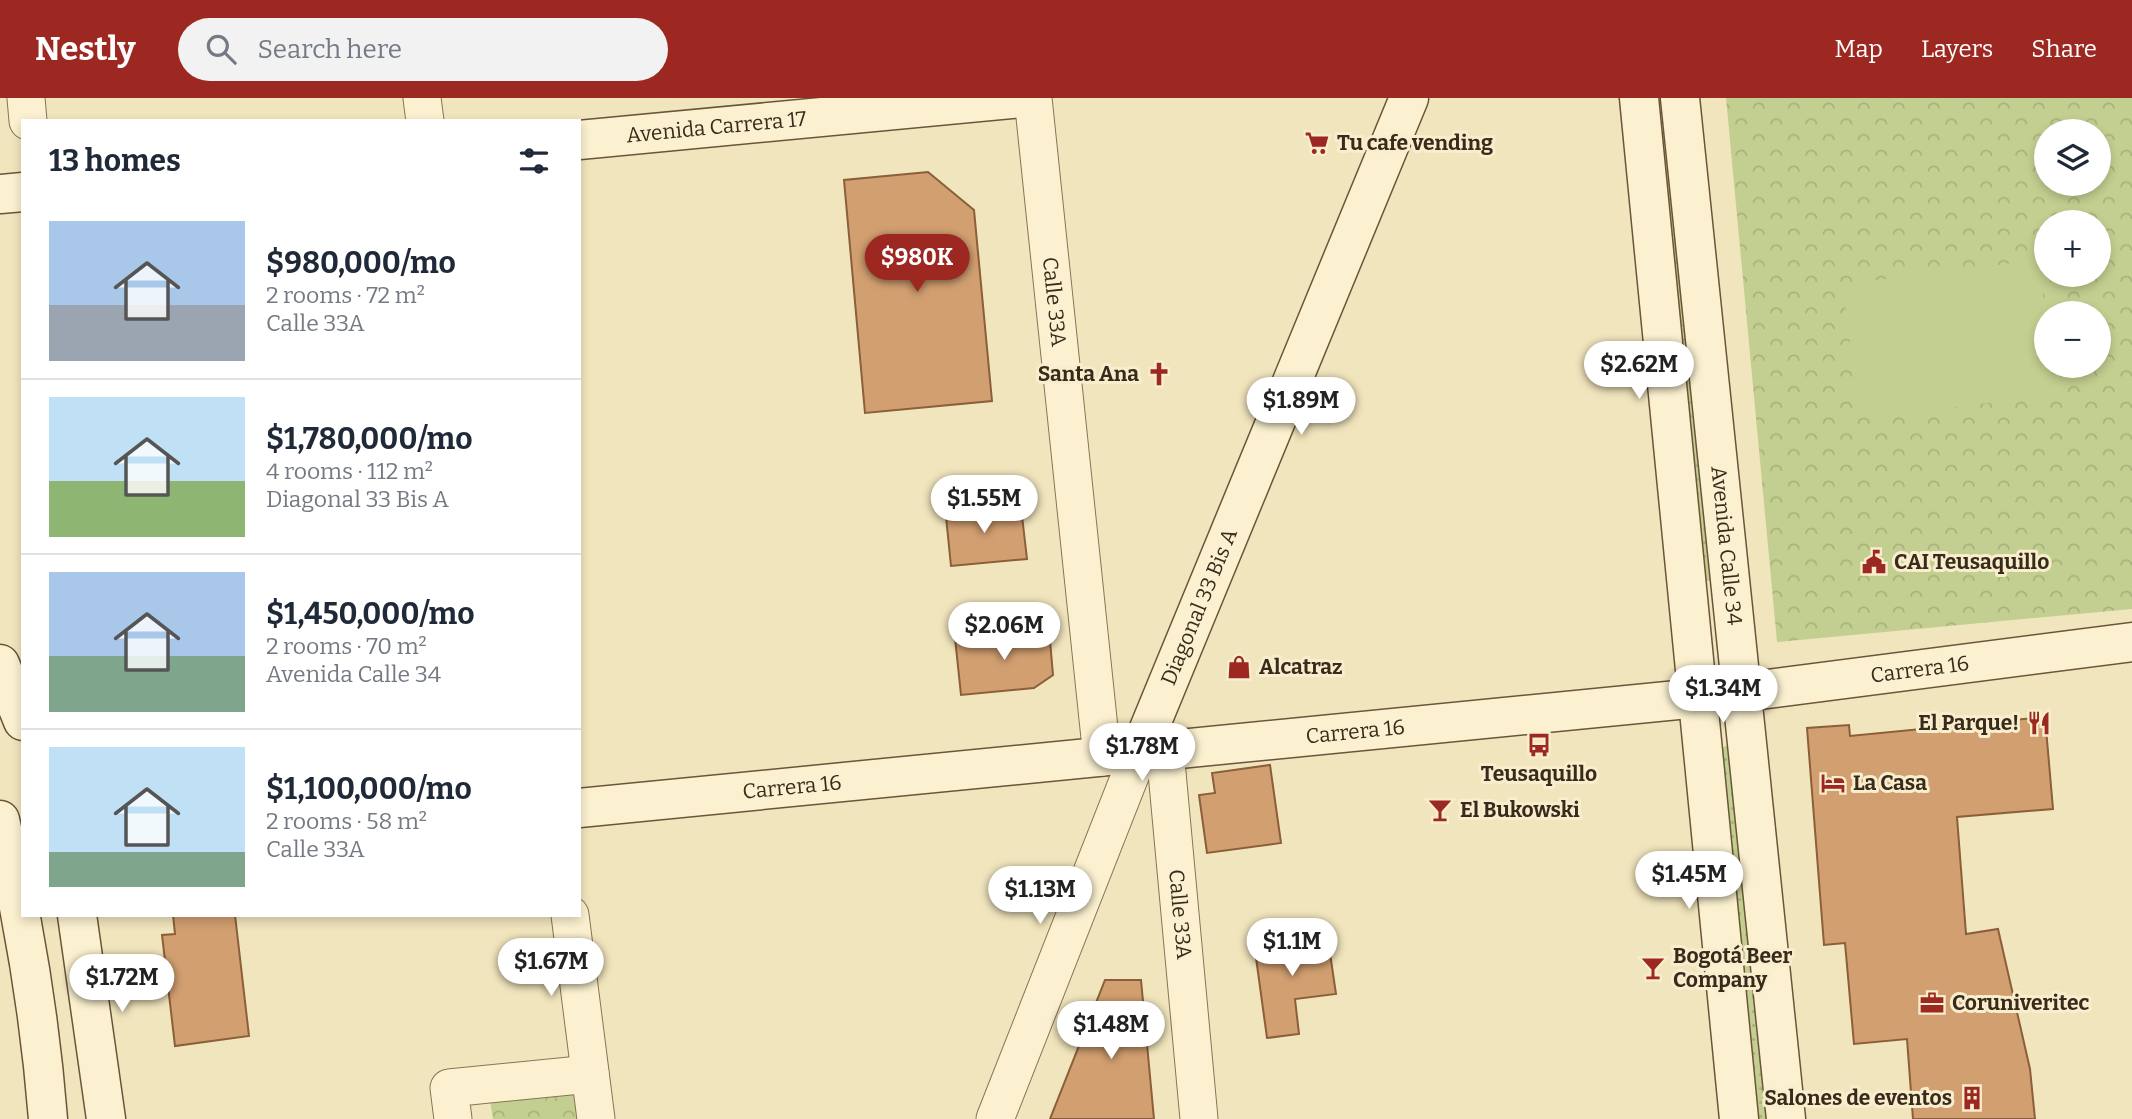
<!DOCTYPE html>
<meta charset="utf-8">
<style>
:root{--surface:#fff;--page:#f2f2f3;--text:#1f2937;--muted:#747a83;--line:#e0e1e3;--accent:#9c2821}
body{margin:0;font-family:Bitter,serif;background:var(--page);color:var(--text);height:100vh;display:flex;flex-direction:column;font-size:26px;white-space:nowrap}
*{box-sizing:border-box;margin:0}
p{font-size:23px;color:var(--muted)}
.icon{flex:none;width:38px;height:38px;fill:none;stroke:currentColor;stroke-width:2;stroke-linecap:round;stroke-linejoin:round}
.map{position:relative;flex:1;overflow:hidden}
.drawer{position:absolute;left:21px;top:21px;width:560px;height:798px;display:flex;flex-direction:column;background:var(--surface);border-radius:0px;box-shadow:0 4px 10px #0003}
.drawer>*{flex:none}
.buttons{position:absolute;left:2034px;top:21px;display:grid;gap:14px}
.buttons a{display:grid;place-items:center;width:77px;height:77px;border-radius:50%;background:var(--surface);box-shadow:0 4px 10px #0003;font-size:35px}
.price{position:absolute;translate:-50% -60px;padding:0 16px;border-radius:24px;background:#fff;color:#222;font-size:23px;line-height:46px;filter:drop-shadow(0 2px 4px #0008)}
.price::after{content:'';position:absolute;left:50%;top:42px;width:21px;height:16px;margin-left:-10px;background:inherit;clip-path:polygon(0 0,100% 0,50% 100%)}
.price.current{background:var(--accent);color:#fff}
ul{padding:0;list-style:none}
li{display:flex;align-items:center;gap:21px;height:175px;padding:0 28px}
li+li{border-top:2px solid var(--line)}
li span{display:grid;place-items:center;flex:none;width:196px;height:140px;border-radius:0px;color:#555}
li>.icon{margin-inline-start:auto}
span .icon{width:84px;height:84px;fill:#fffc;stroke-width:1}
li b{font-size:30px}
h2{display:flex;justify-content:space-between;align-items:center;height:84px;padding:0 28px;font-size:30px}
header{display:flex;align-items:center;gap:42px;box-sizing:border-box;height:98px;padding:0 35px;background:var(--accent);color:#fff}
header strong{font-size:33px}
nav{display:flex;gap:38px;margin-inline-start:auto;font-size:24px}
.search{width:490px;height:63px;background:var(--page);display:flex;align-items:center;gap:18px;box-sizing:border-box;padding:0 24px;border-radius:38px;color:var(--muted);font-size:26px}
.map>svg:first-child{display:block}
</style>
<header>
<strong>Nestly</strong>
<div class="search"><svg class="icon" aria-label="search" viewBox="0 0 24 24"><circle cx="10" cy="10" r="6"/><path d="M15 15l6 6"/></svg>Search here</div>
<nav><a>Map</a><a>Layers</a><a>Share</a></nav>
</header>
<div class="map">
<svg width="2132" height="1021" viewBox="0 0 2132 1021">
<defs>
<pattern id="grass-dots" width="8" height="8" patternUnits="userSpaceOnUse" patternTransform="scale(1.75)"><rect width="8" height="8" fill="#c3cf90"/><path d="M2 2h.1M6 6h.1" fill="none" stroke="#a8b27c" stroke-width="1.8" stroke-linecap="round"/></pattern>
<pattern id="forest-crowns" width="20" height="18" patternUnits="userSpaceOnUse" patternTransform="scale(1.75)"><rect width="20" height="18" fill="#c3cf90"/><path d="M2 6a3 3 0 1 1 6 0M12 15a3 3 0 1 1 6 0" fill="none" stroke="#a8b27c"/></pattern>
</defs>
<rect width="100%" height="100%" fill="#f1e5bd"/>
<path fill="url(#grass-dots)" d="M1672,27L1719,483H1699L1655,30Z
M1731,647L1768,1021H1753L1713,652Z"/>
<path fill="url(#forest-crowns)" fill-rule="evenodd" d="M1726,0H2132V511L1777,544ZM2046,33H2098V86H2046ZM2046,124H2098V177H2046ZM2046,215H2098V268H2046Z
M584,984L589,1021H493L489,996Z"/>
<path fill="#c3cf90" d="M2039,162L2046,221V268H2051L2055,297L1859,320L1843,186Z"/>
<path fill="#d29f70" stroke="#8a5f39" stroke-width="2" d="M928,74L974,112L992,303L865,315L844,82Z
M1003,403L1004,419L1022,418L1027,461L951,468L945,409Z
M1049,531L1053,577L1034,590L961,597L955,540Z
M2045,619L2053,711L1957,719L1966,836L1998,831L2030,971L2035,1021H1913L1907,941L1854,946L1845,845L1824,847L1807,630L1849,627L1850,638Z
M1270,667L1281,745L1207,755L1199,697L1215,695L1212,675Z
M173,817H235L249,938L175,948L162,837L175,836Z
M1327,835L1336,896L1295,901L1299,936L1267,940L1254,845Z
M1105,882H1141L1154,1021H1050Z"/>
<g fill="none" stroke-linecap="round" stroke-linejoin="round">
<g stroke="#897455" stroke-width="39">
<g id="street">
<path d="M26,0L28,23"/>
<path d="M422,0L425,23"/>
<path id="s1" d="M1033,0L1102,659"/>
<path id="s2" d="M1165,653L1199,1021"/>
<path d="M570,817L596,1021"/>
<path d="M453,1021L449,990L590,976"/>
<path d="M995,1021L1139,655"/>
</g>
</g>
<g stroke="#6b5538" stroke-width="41">
<g id="secondary">
<path d="M1639,0L1739,1021"/>
<path id="s3" d="M1680,0L1786,1021"/>
<path id="s4" d="M579,42L1022,0"/>
<path d="M0,96L23,94"/>
<path d="M0,566L23,623"/>
<path id="s5" d="M1139,655L1409,0"/>
<path id="s6" d="M579,710L1698,600L2132,544"/>
<path d="M0,722C24,822 40,919 48,1021"/>
<path d="M77,817L106,1021"/>
</g>
</g>
<use href="#street" stroke="#fbf1d0" stroke-width="37"/>
<use href="#secondary" stroke="#fbf1d0" stroke-width="38"/>
</g>
<defs>
<g id="supermarket-bare" transform="scale(1.89)"><path d="M-6-5.5h2.5l.6 2H6L4.5 2H-2.5L-4.4-4H-6ZM-1.5 3.2a1.3 1.3 0 1 0 .1 0ZM3 3.2a1.3 1.3 0 1 0 .1 0Z" fill="#9c2821" stroke="#f8eecd" stroke-width="2.5" paint-order="stroke"/></g>
<g id="church-bare" transform="scale(1.89)"><path d="M-1.2-6h2.4v3.5h3.3v2.4h-3.3V6h-2.4V-.1h-3.3v-2.4h3.3Z" fill="#9c2821" stroke="#f8eecd" stroke-width="2.5" paint-order="stroke"/></g>
<g id="civic-bare" transform="scale(1.89)"><path d="M-.6-6.5H3V-4.5H.6V-3L4-1V1h2V6H-6V1h2V-1L-.6-3ZM-1.2 2.5V6h2.4V2.5Z" fill="#9c2821" stroke="#f8eecd" stroke-width="2.5" paint-order="stroke"/></g>
<g id="shop-bare" transform="scale(1.89)"><path d="M-5-2.5h2.3a2.7 3.5 0 0 1 5.4 0H5L5.5 6h-11ZM-1.5-2.5h3a1.5 2.3 0 0 0-3 0Z" fill="#9c2821" stroke="#f8eecd" stroke-width="2.5" paint-order="stroke"/></g>
<g id="restaurant-bare" transform="scale(1.89)"><path d="M-5-6h1v4h1v-4h1v4h1v-4h1v5L-1.5 .5V6h-2V.5L-5-1ZM5-6V6H3V1.5H1.5Q1.5-4 5-6Z" fill="#9c2821" stroke="#f8eecd" stroke-width="2.5" paint-order="stroke"/></g>
<g id="bus-bare" transform="scale(1.89)"><path d="M-5-6H5V4H4V6H2V4H-2V6H-4V4H-5ZM-3.5-4V0h7V-4ZM-3.5 1.2v1.5H-2V1.2ZM2 1.2v1.5H3.5V1.2Z" fill="#9c2821" stroke="#f8eecd" stroke-width="2.5" paint-order="stroke"/></g>
<g id="hotel-bare" transform="scale(1.89)"><path d="M-6-4.5h1.5V1H6V5H4.5V3h-9V5H-6ZM-4 0a1.8 1.8 0 1 1 3.6 0ZM.5 0V-2.5h3Q6-2.5 6 0Z" fill="#9c2821" stroke="#f8eecd" stroke-width="2.5" paint-order="stroke"/></g>
<g id="bar-bare" transform="scale(1.89)"><path d="M-6-5H6L.8 .8V4.5H3.5V6h-7V4.5H-.8V.8Z" fill="#9c2821" stroke="#f8eecd" stroke-width="2.5" paint-order="stroke"/></g>
<g id="office-bare" transform="scale(1.89)"><path d="M-6-3h4V-5.5h4V-3h4V5H-6ZM-1-4.5V-3h2v-1.5ZM-6 0V1H6V0Z" fill="#9c2821" stroke="#f8eecd" stroke-width="2.5" paint-order="stroke"/></g>
<g id="building-bare" transform="scale(1.89)"><path d="M-4-6H4V6H1V3H-1V6H-4ZM-2.5-4.3h1.7v1.8h-1.7ZM.8-4.3h1.7v1.8H.8ZM-2.5-1h1.7V.8h-1.7ZM.8-1h1.7V.8H.8Z" fill="#9c2821" stroke="#f8eecd" stroke-width="2.5" paint-order="stroke"/></g>
</defs>
<g fill-rule="evenodd">
<use href="#supermarket-bare" x="1317" y="45"/>
<use href="#church-bare" x="1159" y="276"/>
<use href="#civic-bare" x="1874" y="464"/>
<use href="#shop-bare" x="1239" y="569"/>
<use href="#restaurant-bare" x="2039" y="625"/>
<use href="#bus-bare" x="1539" y="647"/>
<use href="#hotel-bare" x="1833" y="685"/>
<use href="#bar-bare" x="1440" y="712"/>
<use href="#bar-bare" x="1653" y="870"/>
<use href="#office-bare" x="1932" y="905"/>
<use href="#building-bare" x="1972" y="1000"/>
</g>
<g text-anchor="middle" stroke-width="6" stroke-linejoin="round" paint-order="stroke">
<g font-size="21" fill="#382b1b" stroke="#f8eecd">
<text dy="7" stroke="none"><textPath href="#s4" startOffset="138">Avenida Carrera 17</textPath></text>
<text dy="7" stroke="none"><textPath href="#s1" startOffset="205">Calle 33A</textPath></text>
<text dy="7" stroke="none"><textPath href="#s3" startOffset="450">Avenida Calle 34</textPath></text>
<text dy="7" stroke="none"><textPath href="#s5" startOffset="158">Diagonal 33 Bis A</textPath></text>
<text dy="7" stroke="none"><textPath href="#s6" startOffset="1348">Carrera 16</textPath></text>
<text dy="7" stroke="none"><textPath href="#s6" startOffset="780">Carrera 16</textPath></text>
<text dy="7" stroke="none"><textPath href="#s6" startOffset="214">Carrera 16</textPath></text>
<text dy="7" stroke="none"><textPath href="#s2" startOffset="164">Calle 33A</textPath></text>
</g>
<g font-size="21" font-weight="bold" fill="#382b1b" stroke="#f8eecd" text-anchor="start">
<text x="1337" y="52">Tu cafe vending</text>
<text x="1139" y="283" text-anchor="end">Santa Ana</text>
<text x="1894" y="471">CAI Teusaquillo</text>
<text x="1259" y="576">Alcatraz</text>
<text x="2019" y="632" text-anchor="end">El Parque!</text>
<text x="1539" y="683" text-anchor="middle">Teusaquillo</text>
<text x="1853" y="692">La Casa</text>
<text x="1460" y="719">El Bukowski</text>
<text x="1673" y="865">Bogotá Beer<tspan x="1673" dy="24">Company</tspan></text>
<text x="1952" y="912">Coruniveritec</text>
<text x="1952" y="1007" text-anchor="end">Salones de eventos</text>
</g>
</g>
</svg>
<div class="buttons">
<a><svg class="icon" aria-label="layers" viewBox="0 0 24 24"><path d="M12 4l9 5-9 5-9-5zM3 14l9 5 9-5"/></svg></a>
<a>+</a>
<a>−</a>
</div>
<b class="price current" style="left:917px;top:196px">$980K</b>
<b class="price" style="left:1639px;top:303px">$2.62M</b>
<b class="price" style="left:1301px;top:339px">$1.89M</b>
<b class="price" style="left:984px;top:437px">$1.55M</b>
<b class="price" style="left:1004px;top:564px">$2.06M</b>
<b class="price" style="left:1723px;top:627px">$1.34M</b>
<b class="price" style="left:1142px;top:685px">$1.78M</b>
<b class="price" style="left:1689px;top:813px">$1.45M</b>
<b class="price" style="left:1040px;top:828px">$1.13M</b>
<b class="price" style="left:1292px;top:880px">$1.1M</b>
<b class="price" style="left:551px;top:900px">$1.67M</b>
<b class="price" style="left:122px;top:916px">$1.72M</b>
<b class="price" style="left:1111px;top:963px">$1.48M</b>
<section class="drawer">
<h2>13 homes<svg class="icon" aria-label="filters" viewBox="0 0 24 24"><path d="M4 7h16M4 17h16"/><circle cx="9" cy="7" r="2"/><circle cx="15" cy="17" r="2"/></svg></h2>
<ul>
<li><span style="background:linear-gradient(#a9c7e8 60%,#9aa5b1 0)"><svg class="icon" aria-label="home" viewBox="0 0 24 24"><path d="M3 11l9-7 9 7M6 9v11h12V9"/></svg></span><div><b>$980,000/mo</b><p>2 rooms · 72 m²</p><p>Calle 33A</p></div></li>
<li><span style="background:linear-gradient(#bfe0f5 60%,#8fb573 0)"><svg class="icon" aria-label="home" viewBox="0 0 24 24"><path d="M3 11l9-7 9 7M6 9v11h12V9"/></svg></span><div><b>$1,780,000/mo</b><p>4 rooms · 112 m²</p><p>Diagonal 33 Bis A</p></div></li>
<li><span style="background:linear-gradient(#a9c7e8 60%,#7fa58c 0)"><svg class="icon" aria-label="home" viewBox="0 0 24 24"><path d="M3 11l9-7 9 7M6 9v11h12V9"/></svg></span><div><b>$1,450,000/mo</b><p>2 rooms · 70 m²</p><p>Avenida Calle 34</p></div></li>
<li><span style="background:linear-gradient(#bfe0f5 75%,#7fa58c 0)"><svg class="icon" aria-label="home" viewBox="0 0 24 24"><path d="M3 11l9-7 9 7M6 9v11h12V9"/></svg></span><div><b>$1,100,000/mo</b><p>2 rooms · 58 m²</p><p>Calle 33A</p></div></li>
</ul>
</section>
</div>
